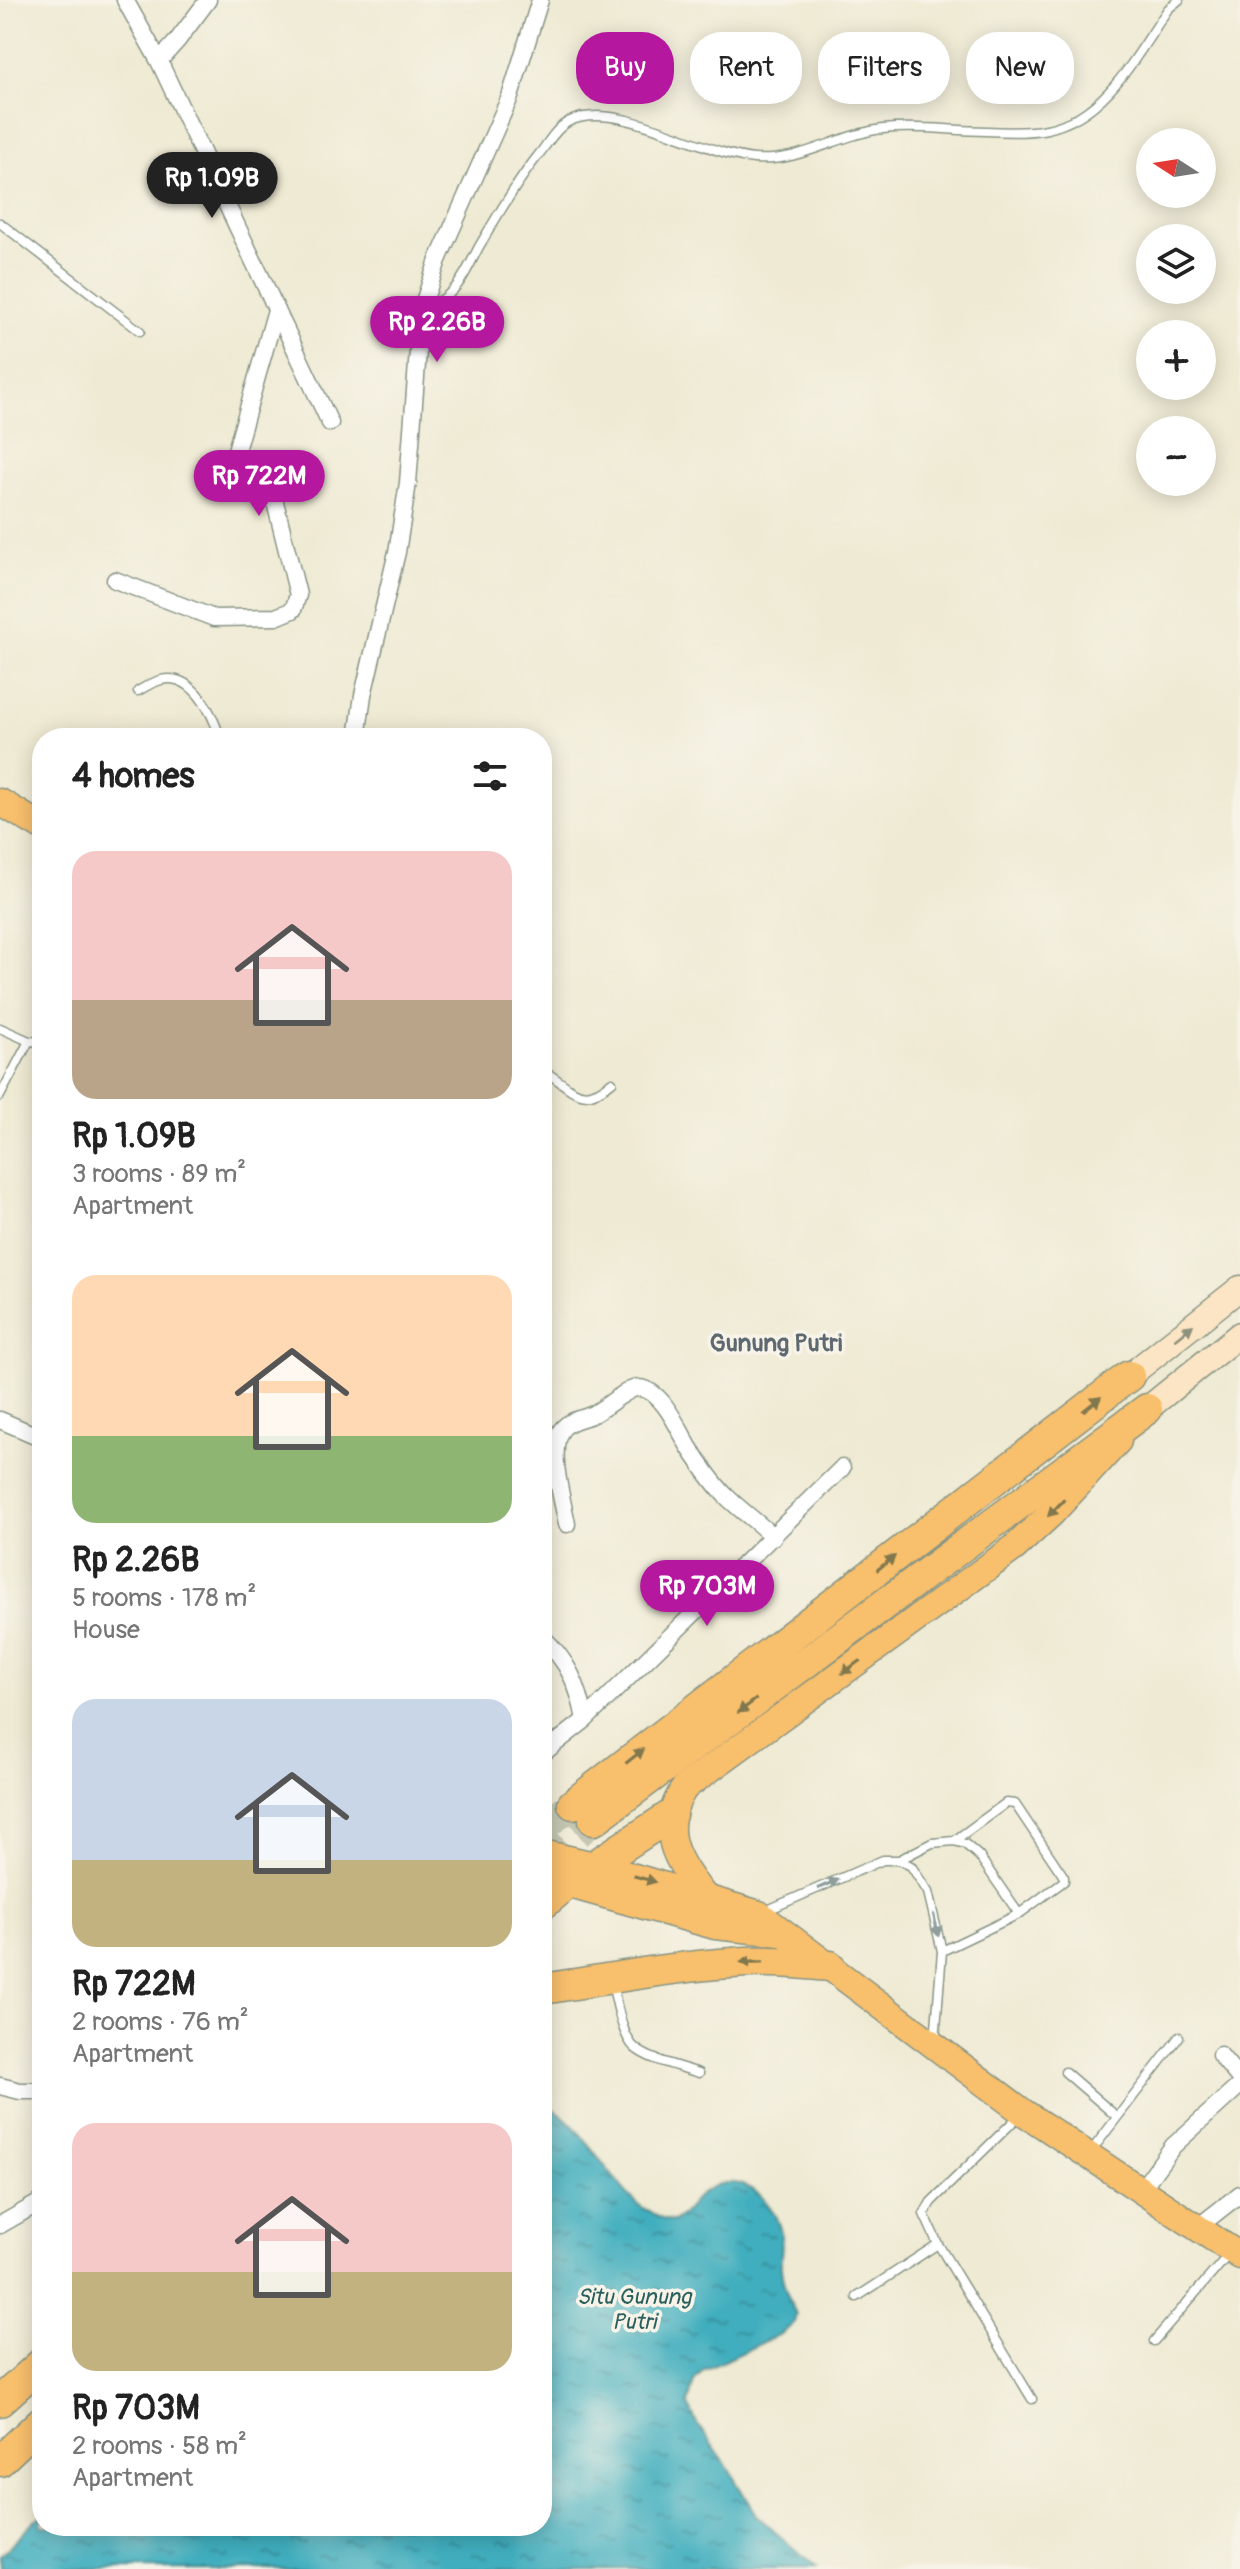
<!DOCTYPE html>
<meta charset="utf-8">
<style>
:root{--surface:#fff;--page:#f2f2f2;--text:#222;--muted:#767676;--accent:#b5179e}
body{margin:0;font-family:Pangolin,sans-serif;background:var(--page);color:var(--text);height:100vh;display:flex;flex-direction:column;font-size:30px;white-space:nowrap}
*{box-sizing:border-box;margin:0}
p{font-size:26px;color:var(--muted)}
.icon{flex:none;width:44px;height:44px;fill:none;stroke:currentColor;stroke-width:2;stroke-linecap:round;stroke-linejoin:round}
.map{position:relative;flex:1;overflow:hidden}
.details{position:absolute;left:32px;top:728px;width:520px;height:1808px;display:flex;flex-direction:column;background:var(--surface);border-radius:32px;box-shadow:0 4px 20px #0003}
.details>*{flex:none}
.top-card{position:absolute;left:576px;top:32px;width:544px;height:72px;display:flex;gap:16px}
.needle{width:52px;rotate:282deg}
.controls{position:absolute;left:1136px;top:128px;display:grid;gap:16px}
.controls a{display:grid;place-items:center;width:80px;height:80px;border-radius:50%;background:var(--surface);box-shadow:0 4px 20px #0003;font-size:40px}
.price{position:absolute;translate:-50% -68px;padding:0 18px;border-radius:28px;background:var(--accent);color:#fff;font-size:26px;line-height:52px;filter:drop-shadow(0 2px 4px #0008)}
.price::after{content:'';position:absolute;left:50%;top:48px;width:24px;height:18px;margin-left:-12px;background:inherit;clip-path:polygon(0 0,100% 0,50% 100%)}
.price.active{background:#222;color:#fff}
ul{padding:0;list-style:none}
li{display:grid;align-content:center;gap:16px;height:424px;padding:0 40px}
li span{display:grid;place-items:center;height:248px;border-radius:24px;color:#555}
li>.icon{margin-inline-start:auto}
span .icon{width:144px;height:144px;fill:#fffc;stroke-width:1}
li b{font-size:34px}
h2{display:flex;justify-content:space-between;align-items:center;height:96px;padding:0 40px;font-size:34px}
.tag{padding:0 28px;border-radius:32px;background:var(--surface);box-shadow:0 4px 20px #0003;font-size:28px;line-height:72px}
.tag.active{background:var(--accent);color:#fff}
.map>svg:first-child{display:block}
</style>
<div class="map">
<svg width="1240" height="2569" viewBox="0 0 1240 2569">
<defs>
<pattern id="water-ripples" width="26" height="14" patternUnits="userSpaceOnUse" patternTransform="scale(2)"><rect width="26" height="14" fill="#41aebe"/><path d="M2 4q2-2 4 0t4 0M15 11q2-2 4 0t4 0" fill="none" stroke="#368f9b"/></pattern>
</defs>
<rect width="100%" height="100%" fill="#f7f3e8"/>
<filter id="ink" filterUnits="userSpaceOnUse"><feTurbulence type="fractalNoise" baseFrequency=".0125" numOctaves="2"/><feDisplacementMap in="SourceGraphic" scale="16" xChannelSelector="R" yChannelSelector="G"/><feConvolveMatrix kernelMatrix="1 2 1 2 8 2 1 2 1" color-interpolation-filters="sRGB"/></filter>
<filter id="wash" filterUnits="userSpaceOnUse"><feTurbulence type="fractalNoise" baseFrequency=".006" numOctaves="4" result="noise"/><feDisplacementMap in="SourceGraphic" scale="32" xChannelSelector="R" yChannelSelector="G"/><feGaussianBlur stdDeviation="1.8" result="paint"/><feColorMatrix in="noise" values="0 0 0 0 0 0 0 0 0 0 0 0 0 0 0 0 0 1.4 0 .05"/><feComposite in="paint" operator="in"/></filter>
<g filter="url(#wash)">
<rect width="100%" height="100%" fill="#efead3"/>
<path fill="url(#water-ripples)" stroke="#307679" stroke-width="2" d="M542,2104C588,2117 618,2215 674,2222C686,2213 693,2199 705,2191C739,2169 771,2196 780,2229C784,2242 780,2255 781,2267C782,2285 788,2299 796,2314L794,2323L783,2333L704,2370L694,2381L688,2404L697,2424L725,2463L756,2515L817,2569H0V2555L42,2514V2526H542Z"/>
</g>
<g filter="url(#ink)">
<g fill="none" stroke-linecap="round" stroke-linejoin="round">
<path stroke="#c5c7b3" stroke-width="30" stroke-dasharray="30 15" stroke-linecap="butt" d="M542,1827L573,1804
M542,1861L594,1820"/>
<g stroke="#879484" stroke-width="11">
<path id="lane" d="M0,223L140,331
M422,311C433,306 444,300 452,291C464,280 472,259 480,245C499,213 517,182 540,153C548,143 556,128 568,122C617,98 701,154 754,159C800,163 839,134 883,129C918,125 952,131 986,131C1005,132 1028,133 1047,129C1106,117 1137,54 1168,9L1179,0
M138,691C145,687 153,682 161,680C193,672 213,714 220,738
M0,1028L29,1041L42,1042
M542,1070C573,1087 579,1109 612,1082
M0,1096L29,1041
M899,1860L932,1843L954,1841L965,1844L979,1856L1019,1914
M763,1912L883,1860H899L911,1866L928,1892L942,1951L935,2041
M942,1951L1019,1914L1064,1881V1877L1015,1804L1006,1803L954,1841
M612,1983C616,1999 622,2037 635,2048C651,2061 679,2066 699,2073
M1065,2072L1116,2116
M1019,2116L931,2202L924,2214L938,2244L1032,2399
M1089,2154L1179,2037
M857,2297L938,2244
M1154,2341L1229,2254"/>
</g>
<g stroke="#879484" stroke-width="19">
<path id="street" d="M125,0L159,61L330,423
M159,61L177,41L208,0
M115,580L214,618L276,617L293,610L298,595L274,498L264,485L234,465L233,461L276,310
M357,738L363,695L397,552L408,483L421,311L438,260L510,97L540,0
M0,1420L42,1438
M567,1524C563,1501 546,1446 563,1428C570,1420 582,1419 591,1415C604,1410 627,1387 639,1388C662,1389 679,1430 689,1447C700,1464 712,1482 726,1496C741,1511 758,1522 773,1537
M542,1637C568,1661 579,1686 585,1720
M542,1754L585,1720L842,1468
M1220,2055L1240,2079
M0,2086L20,2091H42
M1141,2190L1173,2146L1239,2086L1240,2082
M0,2225L42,2201
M1198,2227L1240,2194"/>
</g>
<g stroke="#879484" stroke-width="27">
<path id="secondary" d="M1129,1376L1240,1288
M1147,1409L1240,1334"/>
</g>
<g stroke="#879484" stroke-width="29">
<path id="primary" d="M0,802L42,827
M542,1853L594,1865L759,1914L1023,2112L1240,2256
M542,1877L715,1926L780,1933
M704,1896C676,1860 656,1830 685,1787L1014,1548L1052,1513L1118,1441"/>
</g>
<g stroke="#879484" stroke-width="33">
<path id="highway" d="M573,1804L1129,1376
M594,1820L1147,1409
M542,1905L568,1883L671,1815
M542,1989C605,1980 668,1967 732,1963C765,1960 797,1963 830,1966
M0,2401L42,2363
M0,2461L42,2421"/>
</g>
<use href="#lane" stroke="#fff" stroke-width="8"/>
<use href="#street" stroke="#fff" stroke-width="16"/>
<use href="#secondary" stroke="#fce5c4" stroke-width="24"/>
<use href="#primary" stroke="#f8bf6c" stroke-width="26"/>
<use href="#highway" stroke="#f8bf6c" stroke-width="30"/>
</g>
<defs><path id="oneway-solid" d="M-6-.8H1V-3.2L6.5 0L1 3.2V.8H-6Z" transform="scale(2)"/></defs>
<use fill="#8e917c" href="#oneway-solid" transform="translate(1184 1332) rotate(-38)"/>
<g fill="#81784d">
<use href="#oneway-solid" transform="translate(1092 1404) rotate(-38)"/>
<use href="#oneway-solid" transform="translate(1056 1508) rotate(134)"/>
<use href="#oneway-solid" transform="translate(886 1563) rotate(-38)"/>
<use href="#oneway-solid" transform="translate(851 1667) rotate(144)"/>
<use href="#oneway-solid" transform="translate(747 1706) rotate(143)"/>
<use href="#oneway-solid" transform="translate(635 1756) rotate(-38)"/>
<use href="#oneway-solid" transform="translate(645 1879) rotate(16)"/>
<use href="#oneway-solid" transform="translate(752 1962) rotate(179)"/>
</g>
<g fill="#8f9e9a">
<use href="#oneway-solid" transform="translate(828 1884) rotate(-23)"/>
<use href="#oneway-solid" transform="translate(936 1925) rotate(77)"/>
</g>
</g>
<g text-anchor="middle" stroke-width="7" stroke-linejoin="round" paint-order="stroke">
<g font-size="22" font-style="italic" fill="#295f5d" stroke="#f7f3e8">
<text x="634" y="2304">Situ Gunung<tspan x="634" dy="25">Putri</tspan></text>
</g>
<g font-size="24" font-weight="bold" fill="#5d6870" stroke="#f7f3e8">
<text x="776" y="1351">Gunung Putri</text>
</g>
</g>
</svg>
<div class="controls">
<a><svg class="needle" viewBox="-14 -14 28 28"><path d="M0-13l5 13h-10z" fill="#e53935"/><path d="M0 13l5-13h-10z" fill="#767676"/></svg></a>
<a><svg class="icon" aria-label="layers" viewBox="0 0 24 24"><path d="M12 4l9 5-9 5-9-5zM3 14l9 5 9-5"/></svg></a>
<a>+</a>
<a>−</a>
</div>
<b class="price active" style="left:212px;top:220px">Rp 1.09B</b>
<b class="price" style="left:437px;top:364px">Rp 2.26B</b>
<b class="price" style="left:259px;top:518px">Rp 722M</b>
<b class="price" style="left:707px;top:1628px">Rp 703M</b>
<div class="top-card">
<a class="tag active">Buy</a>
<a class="tag">Rent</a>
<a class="tag">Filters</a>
<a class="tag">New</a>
</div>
<section class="details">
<h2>4 homes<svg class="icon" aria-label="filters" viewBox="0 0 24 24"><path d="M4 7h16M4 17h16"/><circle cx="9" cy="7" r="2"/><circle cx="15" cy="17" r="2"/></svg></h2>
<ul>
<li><span style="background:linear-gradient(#f6c9c9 60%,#b9a48a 0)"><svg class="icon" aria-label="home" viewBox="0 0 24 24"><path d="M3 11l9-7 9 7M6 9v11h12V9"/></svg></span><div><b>Rp 1.09B</b><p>3 rooms · 89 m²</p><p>Apartment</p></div></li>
<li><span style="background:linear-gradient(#ffd9b3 65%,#8fb573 0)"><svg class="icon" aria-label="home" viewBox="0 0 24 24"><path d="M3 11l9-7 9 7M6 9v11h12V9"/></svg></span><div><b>Rp 2.26B</b><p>5 rooms · 178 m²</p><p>House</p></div></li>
<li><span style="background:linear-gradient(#c9d6e8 65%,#c2b280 0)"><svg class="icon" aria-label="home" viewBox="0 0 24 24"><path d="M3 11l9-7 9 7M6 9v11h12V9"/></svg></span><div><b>Rp 722M</b><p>2 rooms · 76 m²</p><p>Apartment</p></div></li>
<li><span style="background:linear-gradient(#f6c9c9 60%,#c2b280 0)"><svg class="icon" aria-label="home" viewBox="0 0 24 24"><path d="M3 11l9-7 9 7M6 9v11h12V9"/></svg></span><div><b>Rp 703M</b><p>2 rooms · 58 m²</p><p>Apartment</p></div></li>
</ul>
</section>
</div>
